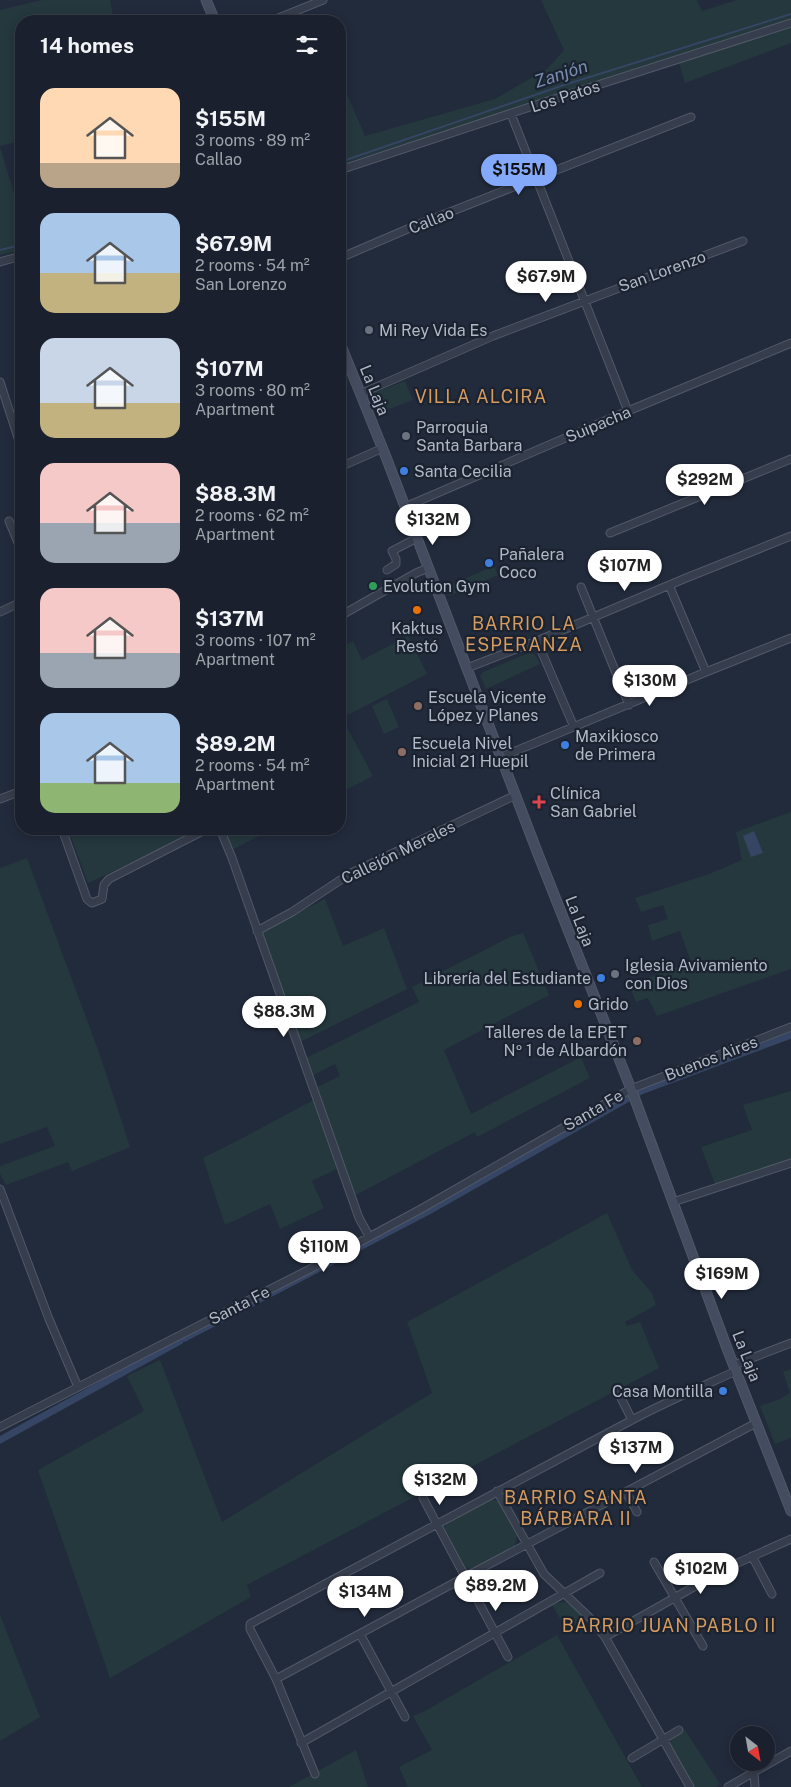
<!DOCTYPE html>
<meta charset="utf-8">
<style>
:root{--surface:#1a202d;--page:#272d39;--text:#f1f3f6;--muted:#9fa3aa;--line:#383e49;--accent:#84a9fa}
body{margin:0;font-family:"Public Sans",sans-serif;background:var(--page);color:var(--text);height:100vh;display:flex;flex-direction:column;font-size:19px;white-space:nowrap}
*{box-sizing:border-box;margin:0}
p{font-size:16px;color:var(--muted)}
.icon{flex:none;width:28px;height:28px;fill:none;stroke:currentColor;stroke-width:2;stroke-linecap:round;stroke-linejoin:round}
.map{position:relative;flex:1;overflow:hidden}
.panel{position:absolute;left:15px;top:15px;width:331px;height:820px;display:flex;flex-direction:column;background:var(--surface);border-radius:20px;box-shadow:0 2px 12px #0003,0 0 0 1px var(--line)}
.panel>*{flex:none}
.needle{width:32px;rotate:149deg}
.controls{position:absolute;left:730px;top:1726px;display:grid;gap:10px}
.controls a{display:grid;place-items:center;width:45px;height:45px;border-radius:50%;background:var(--surface);box-shadow:0 2px 12px #0003,0 0 0 1px var(--line);font-size:25px}
.price{position:absolute;translate:-50% -42px;padding:0 11px;border-radius:18px;background:#fff;color:#222;font-size:16px;line-height:32px;filter:drop-shadow(0 1px 2px #0008)}
.price::after{content:'';position:absolute;left:50%;top:30px;width:15px;height:11px;margin-left:-8px;background:inherit;clip-path:polygon(0 0,100% 0,50% 100%)}
.price.on{background:var(--accent);color:#111}
ul{padding:0;list-style:none}
li{display:flex;align-items:center;gap:15px;height:125px;padding:0 25px}
li span{display:grid;place-items:center;flex:none;width:140px;height:100px;border-radius:15px;color:#555}
li>.icon{margin-inline-start:auto}
span .icon{width:60px;height:60px;fill:#fffc;stroke-width:1}
li b{font-size:21px}
h2{display:flex;justify-content:space-between;align-items:center;height:60px;padding:0 25px;font-size:21px}
.map>svg:first-child{display:block}
</style>
<div class="map">
<svg width="791" height="1787" viewBox="0 0 791 1787">
<rect width="100%" height="100%" fill="#222b3c"/>
<path fill="#24383d" d="M42,0H110L114,21H21V141L0,146V10Z
M541,0H697L702,11L737,0H791V43L685,83L677,56L340,165V78L365,136L495,99L548,68L564,50Z
M0,147L21,216V250L0,255Z
M405,381L413,400L376,414L369,395Z
M494,566L498,575L449,596L445,587Z
M408,636L427,674L342,718L373,776L340,793V648L353,641L362,660Z
M531,652L536,656L540,664L486,689L480,676L483,672Z
M387,699L399,727L384,734L372,706Z
M791,812V969L657,1016L648,998L636,1002L629,985L691,962L680,931L652,941L648,925L668,919L663,905L641,912L635,898L709,874L742,860L736,832Z
M68,829H203L88,883Z
M224,829H272L232,850Z
M27,858L101,1058L130,1147L72,1171L68,1162L6,1185L0,1174V1166L55,1146L47,1127L0,1144V868Z
M325,899L343,946L384,928L407,989L300,1042L260,932Z
M523,933L549,995L444,1050L471,1114L581,1057L590,1078L477,1137L475,1132L354,1196L343,1166L312,1181L324,1208L280,1229L270,1204L225,1225L203,1158C243,1139 280,1117 320,1097L317,1087L340,1076L335,1064L313,1075L306,1058L419,1002L412,987L510,937Z
M791,1091V1159L715,1184L701,1147L752,1130L743,1105Z
M607,1213L632,1270L652,1293L656,1305L625,1322L627,1326L640,1322L659,1368L247,1585L251,1597L110,1678L38,1470L144,1411L127,1376L160,1360L222,1522L432,1393L407,1322Z
M791,1369V1438L775,1444L760,1406L780,1399L790,1393L783,1372Z
M491,1499L498,1501L500,1503L517,1535L515,1546L474,1568L470,1570L465,1568L445,1534L444,1527L447,1523Z
M566,1602L577,1611L584,1620L567,1630L552,1605L557,1603Z
M0,1615L40,1717L0,1741Z
M557,1635L642,1787H408L399,1767L432,1750L413,1716L425,1711Z
M685,1730L720,1784L716,1787H693L669,1745L671,1738Z
M356,1750L368,1787H289Z"/>
<path fill="#354563" d="M754,831L763,853L751,857L743,836Z"/>
<g fill="none" stroke-linecap="round" stroke-linejoin="round">
<path stroke="#354563" stroke-width="2" d="M340,162L564,85L791,14
M0,250L21,245"/>
<path stroke="#354563" stroke-width="7" d="M185,1338L427,1212L641,1091L791,1035
M0,1440L180,1341"/>
<g stroke="#515867" stroke-width="9">
<path id="street" d="M271,21L323,0
M511,114L628,411
M340,170L551,100L791,23
M340,258L417,225L691,117
M0,262L21,256
M0,382L21,447
M360,394L493,336L743,241
M340,467L383,448
M405,507L628,411L791,343
M9,521L21,550
M610,533L791,459
M387,570L396,564V559L392,551L417,538
M669,585L706,672
M581,587L629,705
M0,612L21,602
M340,616L416,573L428,568
M537,641L574,727
M467,668L537,641L686,578L791,536
M501,757L706,672L791,638
M0,799L21,791
M62,829L87,899L92,903L102,899L104,885L109,879L207,829
M220,829L232,858L359,1218L369,1236
M257,931L292,912L351,873L516,795
M0,1189L49,1319L78,1387
M673,1202L791,1163
M734,1365L791,1343
M618,1392L632,1420
M0,1427L308,1270L421,1209L631,1089L791,1027
M497,1491L544,1574L591,1619L605,1637L690,1787
M626,1492L637,1512
M423,1498L508,1657
M752,1556L772,1594
M654,1562L703,1646
M360,1634L405,1717
M605,1637L731,1566L791,1539
M276,1679L465,1577L756,1423
M301,1743L600,1573
M632,1758L679,1730
M754,1772L755,1787
M315,1774L276,1679L250,1629V1624L632,1420C666,1402 701,1387 736,1371
M728,1787L791,1751"/>
</g>
<g stroke="#515867" stroke-width="11">
<path id="secondary" d="M206,0L215,21
M340,343L386,457L538,854L633,1094L728,1351L791,1511"/>
</g>
<use href="#street" stroke="#363d4c" stroke-width="7"/>
<use href="#secondary" stroke="#444c5f" stroke-width="9"/>
</g>
<g fill="#6b7280" stroke="#1b2230" stroke-width="2">
<circle cx="369" cy="330" r="5"/>
<circle cx="406" cy="436" r="5"/>
<circle cx="615" cy="974" r="5"/>
</g>
<g fill="#3f7fe0" stroke="#1b2230" stroke-width="2">
<circle cx="404" cy="471" r="5"/>
<circle cx="489" cy="563" r="5"/>
<circle cx="565" cy="745" r="5"/>
<circle cx="601" cy="978" r="5"/>
<circle cx="723" cy="1391" r="5"/>
</g>
<circle fill="#2e9e5b" stroke="#1b2230" stroke-width="2" cx="373" cy="586" r="5"/>
<g fill="#e8710a" stroke="#1b2230" stroke-width="2">
<circle cx="417" cy="610" r="5"/>
<circle cx="578" cy="1004" r="5"/>
</g>
<g fill="#8d6e63" stroke="#1b2230" stroke-width="2">
<circle cx="418" cy="706" r="5"/>
<circle cx="402" cy="752" r="5"/>
<circle cx="637" cy="1041" r="5"/>
</g>
<path fill="#e0444e" stroke="#1b2230" stroke-width="2" d="M536.5 794.5h5v5h5v5h-5v5h-5v-5h-5v-5h5z"/>
<g text-anchor="middle" stroke-width="4.5" stroke-linejoin="round" paint-order="stroke">
<g font-size="16" fill="#b1b8c7" stroke="#1b2230">
<text transform="translate(565 96) rotate(-18)" y="6">Los Patos</text>
<text transform="translate(431 220) rotate(-22)" y="6">Callao</text>
<text transform="translate(662 271) rotate(-20)" y="6">San Lorenzo</text>
<text transform="translate(375 390) rotate(68)" y="6">La Laja</text>
<text transform="translate(598 424) rotate(-23)" y="6">Suipacha</text>
<text transform="translate(398 852) rotate(-26)" y="6">Callejón Mereles</text>
<text transform="translate(580 921) rotate(69)" y="6">La Laja</text>
<text transform="translate(711 1058) rotate(-21)" y="6">Buenos Aires</text>
<text transform="translate(593 1110) rotate(-30)" y="6">Santa Fe</text>
<text transform="translate(239 1305) rotate(-27)" y="6">Santa Fe</text>
<text transform="translate(747 1356) rotate(69)" y="6">La Laja</text>
</g>
<g font-size="16" fill="#b1b8c7" stroke="#1b2230" text-anchor="start">
<text x="379" y="336">Mi Rey Vida Es</text>
<text x="416" y="433">Parroquia<tspan x="416" dy="18">Santa Barbara</tspan></text>
<text x="414" y="477">Santa Cecilia</text>
<text x="499" y="560">Pañalera<tspan x="499" dy="18">Coco</tspan></text>
<text x="383" y="592">Evolution Gym</text>
<text x="417" y="634" text-anchor="middle">Kaktus<tspan x="417" dy="18">Restó</tspan></text>
<text x="428" y="703">Escuela Vicente<tspan x="428" dy="18">López y Planes</tspan></text>
<text x="575" y="742">Maxikiosco<tspan x="575" dy="18">de Primera</tspan></text>
<text x="412" y="749">Escuela Nivel<tspan x="412" dy="18">Inicial 21 Huepil</tspan></text>
<text x="550" y="799">Clínica<tspan x="550" dy="18">San Gabriel</tspan></text>
<text x="625" y="971">Iglesia Avivamiento<tspan x="625" dy="18">con Dios</tspan></text>
<text x="591" y="984" text-anchor="end">Librería del Estudiante</text>
<text x="588" y="1010">Grido</text>
<text x="627" y="1038" text-anchor="end">Talleres de la EPET<tspan x="627" dy="18">Nº 1 de Albardón</tspan></text>
<text x="713" y="1397" text-anchor="end">Casa Montilla</text>
</g>
<g font-size="18" font-style="italic" fill="#788cb0" stroke="#1b2230">
<text transform="translate(561 74) rotate(-18)" y="6">Zanjón</text>
</g>
<g font-size="18" letter-spacing="1" fill="#d69b5e" stroke="#1b2230">
<text x="481" y="403">VILLA ALCIRA</text>
<text x="524" y="630">BARRIO LA<tspan x="524" dy="21">ESPERANZA</tspan></text>
<text x="576" y="1504">BARRIO SANTA<tspan x="576" dy="21">BÁRBARA II</tspan></text>
<text x="669" y="1632">BARRIO JUAN PABLO II</text>
</g>
</g>
</svg>
<div class="controls">
<a><svg class="needle" viewBox="-14 -14 28 28"><path d="M0-13l5 13h-10z" fill="#e53935"/><path d="M0 13l5-13h-10z" fill="#9fa3aa"/></svg></a>
</div>
<b class="price on" style="left:519px;top:196px">$155M</b>
<b class="price" style="left:546px;top:303px">$67.9M</b>
<b class="price" style="left:705px;top:506px">$292M</b>
<b class="price" style="left:433px;top:546px">$132M</b>
<b class="price" style="left:625px;top:592px">$107M</b>
<b class="price" style="left:650px;top:707px">$130M</b>
<b class="price" style="left:284px;top:1038px">$88.3M</b>
<b class="price" style="left:324px;top:1273px">$110M</b>
<b class="price" style="left:722px;top:1300px">$169M</b>
<b class="price" style="left:636px;top:1474px">$137M</b>
<b class="price" style="left:440px;top:1506px">$132M</b>
<b class="price" style="left:701px;top:1595px">$102M</b>
<b class="price" style="left:496px;top:1612px">$89.2M</b>
<b class="price" style="left:365px;top:1618px">$134M</b>
<section class="panel">
<h2>14 homes<svg class="icon" aria-label="filters" viewBox="0 0 24 24"><path d="M4 7h16M4 17h16"/><circle cx="9" cy="7" r="2"/><circle cx="15" cy="17" r="2"/></svg></h2>
<ul>
<li><span style="background:linear-gradient(#ffd9b3 75%,#b9a48a 0)"><svg class="icon" aria-label="home" viewBox="0 0 24 24"><path d="M3 11l9-7 9 7M6 9v11h12V9"/></svg></span><div><b>$155M</b><p>3 rooms · 89 m²</p><p>Callao</p></div></li>
<li><span style="background:linear-gradient(#a9c7e8 60%,#c2b280 0)"><svg class="icon" aria-label="home" viewBox="0 0 24 24"><path d="M3 11l9-7 9 7M6 9v11h12V9"/></svg></span><div><b>$67.9M</b><p>2 rooms · 54 m²</p><p>San Lorenzo</p></div></li>
<li><span style="background:linear-gradient(#c9d6e8 65%,#c2b280 0)"><svg class="icon" aria-label="home" viewBox="0 0 24 24"><path d="M3 11l9-7 9 7M6 9v11h12V9"/></svg></span><div><b>$107M</b><p>3 rooms · 80 m²</p><p>Apartment</p></div></li>
<li><span style="background:linear-gradient(#f6c9c9 60%,#9aa5b1 0)"><svg class="icon" aria-label="home" viewBox="0 0 24 24"><path d="M3 11l9-7 9 7M6 9v11h12V9"/></svg></span><div><b>$88.3M</b><p>2 rooms · 62 m²</p><p>Apartment</p></div></li>
<li><span style="background:linear-gradient(#f6c9c9 65%,#9aa5b1 0)"><svg class="icon" aria-label="home" viewBox="0 0 24 24"><path d="M3 11l9-7 9 7M6 9v11h12V9"/></svg></span><div><b>$137M</b><p>3 rooms · 107 m²</p><p>Apartment</p></div></li>
<li><span style="background:linear-gradient(#a9c7e8 70%,#8fb573 0)"><svg class="icon" aria-label="home" viewBox="0 0 24 24"><path d="M3 11l9-7 9 7M6 9v11h12V9"/></svg></span><div><b>$89.2M</b><p>2 rooms · 54 m²</p><p>Apartment</p></div></li>
</ul>
</section>
</div>
